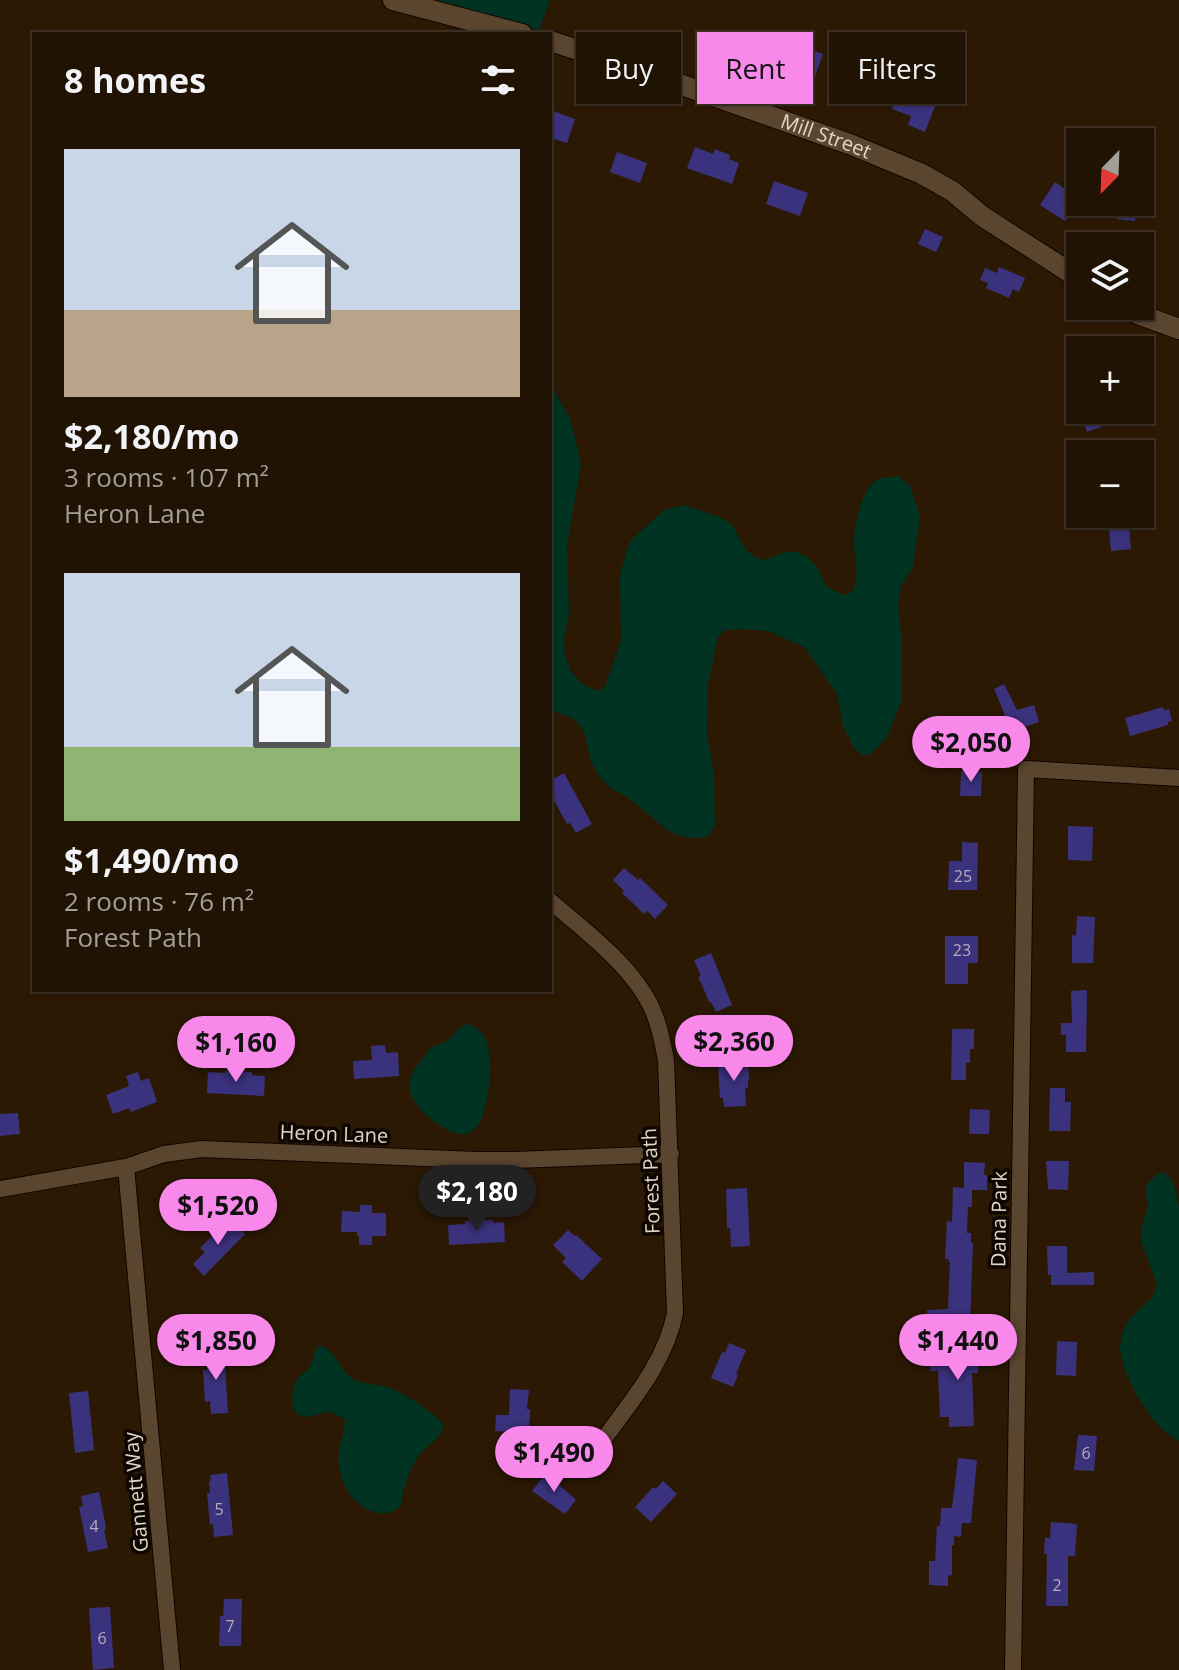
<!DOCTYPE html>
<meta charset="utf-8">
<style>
:root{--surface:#211303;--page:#2d2012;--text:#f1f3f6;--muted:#a29e9a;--line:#3e3225;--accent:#f888ea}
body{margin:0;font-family:"Open Sans",sans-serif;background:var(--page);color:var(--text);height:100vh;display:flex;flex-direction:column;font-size:30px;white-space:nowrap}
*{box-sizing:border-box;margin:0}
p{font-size:26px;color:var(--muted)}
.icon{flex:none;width:44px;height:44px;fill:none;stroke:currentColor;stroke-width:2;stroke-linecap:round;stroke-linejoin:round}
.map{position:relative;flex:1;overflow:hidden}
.sheet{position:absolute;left:32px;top:32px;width:520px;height:960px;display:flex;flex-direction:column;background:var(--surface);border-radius:0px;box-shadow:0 2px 6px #0004,0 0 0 2px var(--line)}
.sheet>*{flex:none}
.top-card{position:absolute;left:576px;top:32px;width:482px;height:72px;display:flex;gap:16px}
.needle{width:52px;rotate:203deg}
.controls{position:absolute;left:1066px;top:128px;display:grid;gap:16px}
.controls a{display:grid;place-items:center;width:88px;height:88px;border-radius:0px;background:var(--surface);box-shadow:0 2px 6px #0004,0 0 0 2px var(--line);font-size:40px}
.price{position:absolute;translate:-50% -68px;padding:0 18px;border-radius:28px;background:var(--accent);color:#111;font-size:26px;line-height:52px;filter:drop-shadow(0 2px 4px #0008)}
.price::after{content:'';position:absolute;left:50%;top:48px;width:24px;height:18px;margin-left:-12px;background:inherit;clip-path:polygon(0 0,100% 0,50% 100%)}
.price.current{background:#222;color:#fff}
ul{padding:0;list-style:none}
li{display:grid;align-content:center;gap:16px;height:424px;padding:0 32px}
li span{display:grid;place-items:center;height:248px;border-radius:0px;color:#555}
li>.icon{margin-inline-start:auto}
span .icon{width:144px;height:144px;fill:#fffc;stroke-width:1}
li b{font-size:34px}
h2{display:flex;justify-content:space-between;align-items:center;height:96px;padding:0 32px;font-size:34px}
.chip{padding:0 28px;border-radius:0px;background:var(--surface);box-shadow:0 2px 6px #0004,0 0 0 2px var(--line);font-size:28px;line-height:72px}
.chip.current{background:var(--accent);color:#111}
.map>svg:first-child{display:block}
</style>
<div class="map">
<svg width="1179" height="1670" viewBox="0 0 1179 1670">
<rect width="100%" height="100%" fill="#2c1904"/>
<path fill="#032" d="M432,0H550L539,30Z
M550,383L571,421L581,465L567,544L569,614L564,639L565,655L570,670L582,684L597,691L605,687L621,640L620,576L626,552L630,541L664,510L684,505L722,518L732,525L747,551L755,557L764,560L786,552H796L806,556L817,567L825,584L831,589L844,595L852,592C861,575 854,559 854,542C854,525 862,486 879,479C884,477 892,477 898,476L910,486L920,516L913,566L901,587L898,606L902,641V699L887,737L872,753L863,756L854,748L843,726L837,694L804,647L768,631L741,629L725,630L718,637L708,684L707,735L714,774L715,826L707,837C669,843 659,820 632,801C616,789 606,789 595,769C587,756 588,734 578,723C571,715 559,714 550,710Z
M466,1024C475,1026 481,1030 485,1038C493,1056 490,1080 487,1099C479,1138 464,1144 432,1120C412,1104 400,1085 419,1063C423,1058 427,1052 431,1048C436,1045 443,1043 448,1040C455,1034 458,1027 466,1024Z
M1163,1172C1176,1181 1176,1193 1179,1208V1441C1153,1430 1122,1376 1120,1348C1120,1343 1122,1334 1124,1329C1131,1310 1153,1305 1157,1285L1141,1241V1229L1148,1206L1145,1191L1147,1184L1157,1174Z
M319,1345C334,1349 338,1366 349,1376C359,1385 374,1383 386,1387C399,1390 437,1414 444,1425C439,1443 426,1444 417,1458C411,1467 406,1482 403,1492C402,1496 402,1501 401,1505C397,1512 386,1514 379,1513C350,1508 336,1477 339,1450C341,1440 345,1431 345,1420C320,1402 319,1421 302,1416C287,1413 292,1386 299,1377C303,1372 305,1373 309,1368C314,1360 313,1352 319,1345Z"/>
<path fill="#3b327d" d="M745,43L785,58L779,74L750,64L751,60L740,56Z
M797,45L823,54L814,79L788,70Z
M898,92L935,106L925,132L908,125L911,116L892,109Z
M550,110L575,119L567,143L550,138Z
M695,147L713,154L715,149L730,155L729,159L739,163L732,184L687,168Z
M617,152L647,163L640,183L610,172Z
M774,181L808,193L800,216L766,204Z
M1055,182L1068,191L1066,194L1078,201L1065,221L1040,205Z
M1118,202H1137L1135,221L1117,219Z
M925,229L943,237L936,252L918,244Z
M999,267L1025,278L1019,292L1013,289L1009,298L986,288L988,283L980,280L985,268L997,273Z
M1079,410H1104L1109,424L1087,432Z
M1128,516L1131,549L1111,551L1108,518Z
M1004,684L1017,710L1034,705L1039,722L1013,731L1014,733L995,741L987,723L1005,715L994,689Z
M1163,707L1164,710L1169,709L1172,721L1168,722V725L1130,736L1125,718Z
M961,771L982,772L981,796H960Z
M564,773L592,824L576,833L570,823L567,824L553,799L555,798L550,789V781Z
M1068,826L1093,827L1092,861L1068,860Z
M962,842L978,843L977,890H948L949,861H962Z
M624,868L638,880L640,878L668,905L655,919L647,911L644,914L638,908L622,893L624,891L613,880Z
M1077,916L1095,917L1093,963H1072V935L1076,936Z
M945,936H978V963H968V984H945Z
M711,953L732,1005L716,1012L711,1002H709L702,985L698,977L701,976L694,960Z
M1087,990L1086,1052H1066V1035H1061V1023H1072L1071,991Z
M952,1029H974V1049H970V1063H966V1080H951Z
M385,1045L386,1053L398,1052L399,1076L354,1079L353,1061L372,1060L371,1046Z
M748,1062L749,1080H748V1088H745L746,1106L724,1107L723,1098H720L718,1064Z
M225,1071L252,1072V1075L265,1076L264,1096L207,1093L208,1072L225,1073Z
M138,1072L141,1081L149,1078L157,1102L131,1112L129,1108L113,1114L106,1095L129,1086L126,1076Z
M1050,1088H1065V1102H1071L1070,1131H1049Z
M970,1109L990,1110L989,1134H969Z
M18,1113L20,1134L0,1136V1114Z
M1046,1161H1069L1068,1190L1048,1189Z
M964,1162L985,1163L984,1175H987V1190H972V1207H968L967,1233H971V1243H973L970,1325L928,1327L927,1310L948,1309L950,1262H948L949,1259H945L947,1221L952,1222L953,1187L964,1188Z
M747,1188L750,1246L731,1247L730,1228H727L726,1189Z
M360,1205H372V1213H386V1236H372V1245H359V1236H357V1232H341L342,1211L360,1212Z
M493,1220V1223L504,1222L505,1242L449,1245L448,1225L465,1224V1221Z
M232,1222L245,1234L204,1276L193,1264L205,1252L200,1248L222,1226L225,1229Z
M568,1230L575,1236L576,1235L602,1259L582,1281L562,1262L566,1258L553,1245Z
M1047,1246H1067V1273L1094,1272V1285H1051V1275H1048Z
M959,1336L979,1337L978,1373H972L974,1426L949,1427V1417H940L938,1371H930L931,1355L958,1356Z
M1057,1341L1077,1342L1076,1376L1056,1375Z
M729,1343L746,1350L736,1374L738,1375L733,1387L711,1378L722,1352L725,1353Z
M224,1350L228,1413L211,1414L210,1401L205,1402L203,1370H207L206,1351Z
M510,1389L529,1390L527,1409H530V1417L528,1436L507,1435V1432L495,1431L496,1415H509Z
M88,1391L94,1450L75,1453L69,1393Z
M1078,1435L1097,1436L1094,1471L1074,1470Z
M958,1458L977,1460L971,1523H962L961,1537L954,1536V1545H952V1575L948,1576V1586L929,1585V1561H935L937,1526H940L941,1508H952Z
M227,1473L233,1535L214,1537L213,1524L210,1525L207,1493H210L209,1481H211L210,1475Z
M546,1473L576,1500L565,1514L532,1491Z
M663,1481L677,1494L651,1522L635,1507L653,1487L656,1489Z
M99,1492L105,1522L106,1530H104L108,1548L88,1552L79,1507L83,1506L81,1496Z
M1051,1522L1077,1524L1075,1556H1068V1606H1046L1047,1554H1044L1045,1538H1050Z
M224,1599H242L241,1646H219L220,1616H223Z
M110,1607L114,1668L93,1670L89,1608Z"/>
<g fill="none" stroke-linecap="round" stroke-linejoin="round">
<g stroke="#140400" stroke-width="18">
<path id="minor" d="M550,901C585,931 635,968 653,1011C660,1027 663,1043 666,1060L675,1313C666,1360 634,1398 606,1436
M126,1167L172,1670
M0,1189L126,1167L164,1154L202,1149L476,1160H515L671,1154
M1013,1670L1026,769L1179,778"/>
</g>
<g stroke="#140400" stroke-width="22">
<g id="tertiary">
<path d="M393,0L522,34"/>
<path id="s1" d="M550,41L634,68L852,145L922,174L952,191L982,216L1080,279"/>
<path d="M1124,306L1138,314L1179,329"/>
</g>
</g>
<use href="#minor" stroke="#5a452f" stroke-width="16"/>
<use href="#tertiary" stroke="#5a452f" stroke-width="20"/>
</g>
<g text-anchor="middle" stroke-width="7" stroke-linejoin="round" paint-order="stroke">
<g font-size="16" fill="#b8acb5">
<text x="963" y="882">25</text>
<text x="962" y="956">23</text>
<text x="1086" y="1459">6</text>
<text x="219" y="1515">5</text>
<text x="94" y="1532">4</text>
<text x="1057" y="1591">2</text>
<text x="230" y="1632">7</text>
<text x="102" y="1644">6</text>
</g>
<g font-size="20" fill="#e2d5c8" stroke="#0e0601">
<text dy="7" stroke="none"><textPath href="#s1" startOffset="292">Mill Street</textPath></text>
<text transform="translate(334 1134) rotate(2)" y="7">Heron Lane</text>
<text transform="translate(651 1181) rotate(-92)" y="7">Forest Path</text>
<text transform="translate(999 1219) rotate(-89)" y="7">Dana Park</text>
<text transform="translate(136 1492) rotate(-95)" y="7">Gannett Way</text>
</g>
</g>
</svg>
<div class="controls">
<a><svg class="needle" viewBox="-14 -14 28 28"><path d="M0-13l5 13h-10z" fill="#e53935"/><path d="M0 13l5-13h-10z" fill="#a29e9a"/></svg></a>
<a><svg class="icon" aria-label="layers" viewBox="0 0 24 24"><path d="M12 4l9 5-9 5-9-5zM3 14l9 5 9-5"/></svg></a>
<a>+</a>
<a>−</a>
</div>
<b class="price" style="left:971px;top:784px">$2,050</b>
<b class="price" style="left:734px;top:1083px">$2,360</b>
<b class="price" style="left:236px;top:1084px">$1,160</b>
<b class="price current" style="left:477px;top:1233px">$2,180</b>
<b class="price" style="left:218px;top:1247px">$1,520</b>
<b class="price" style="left:216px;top:1382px">$1,850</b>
<b class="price" style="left:958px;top:1382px">$1,440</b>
<b class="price" style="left:554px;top:1494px">$1,490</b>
<div class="top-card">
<a class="chip">Buy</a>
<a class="chip current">Rent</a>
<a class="chip">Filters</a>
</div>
<section class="sheet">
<h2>8 homes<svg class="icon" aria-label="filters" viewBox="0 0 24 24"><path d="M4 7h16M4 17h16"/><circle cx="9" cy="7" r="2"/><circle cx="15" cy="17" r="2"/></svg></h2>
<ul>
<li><span style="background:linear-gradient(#c9d6e8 65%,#b9a48a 0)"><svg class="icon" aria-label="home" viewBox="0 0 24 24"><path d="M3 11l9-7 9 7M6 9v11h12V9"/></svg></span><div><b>$2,180/mo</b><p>3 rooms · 107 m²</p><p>Heron Lane</p></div></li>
<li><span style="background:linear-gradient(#c9d6e8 70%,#8fb573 0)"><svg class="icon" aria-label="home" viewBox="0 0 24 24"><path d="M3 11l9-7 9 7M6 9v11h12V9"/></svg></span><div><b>$1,490/mo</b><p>2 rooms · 76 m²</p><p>Forest Path</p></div></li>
</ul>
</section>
</div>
